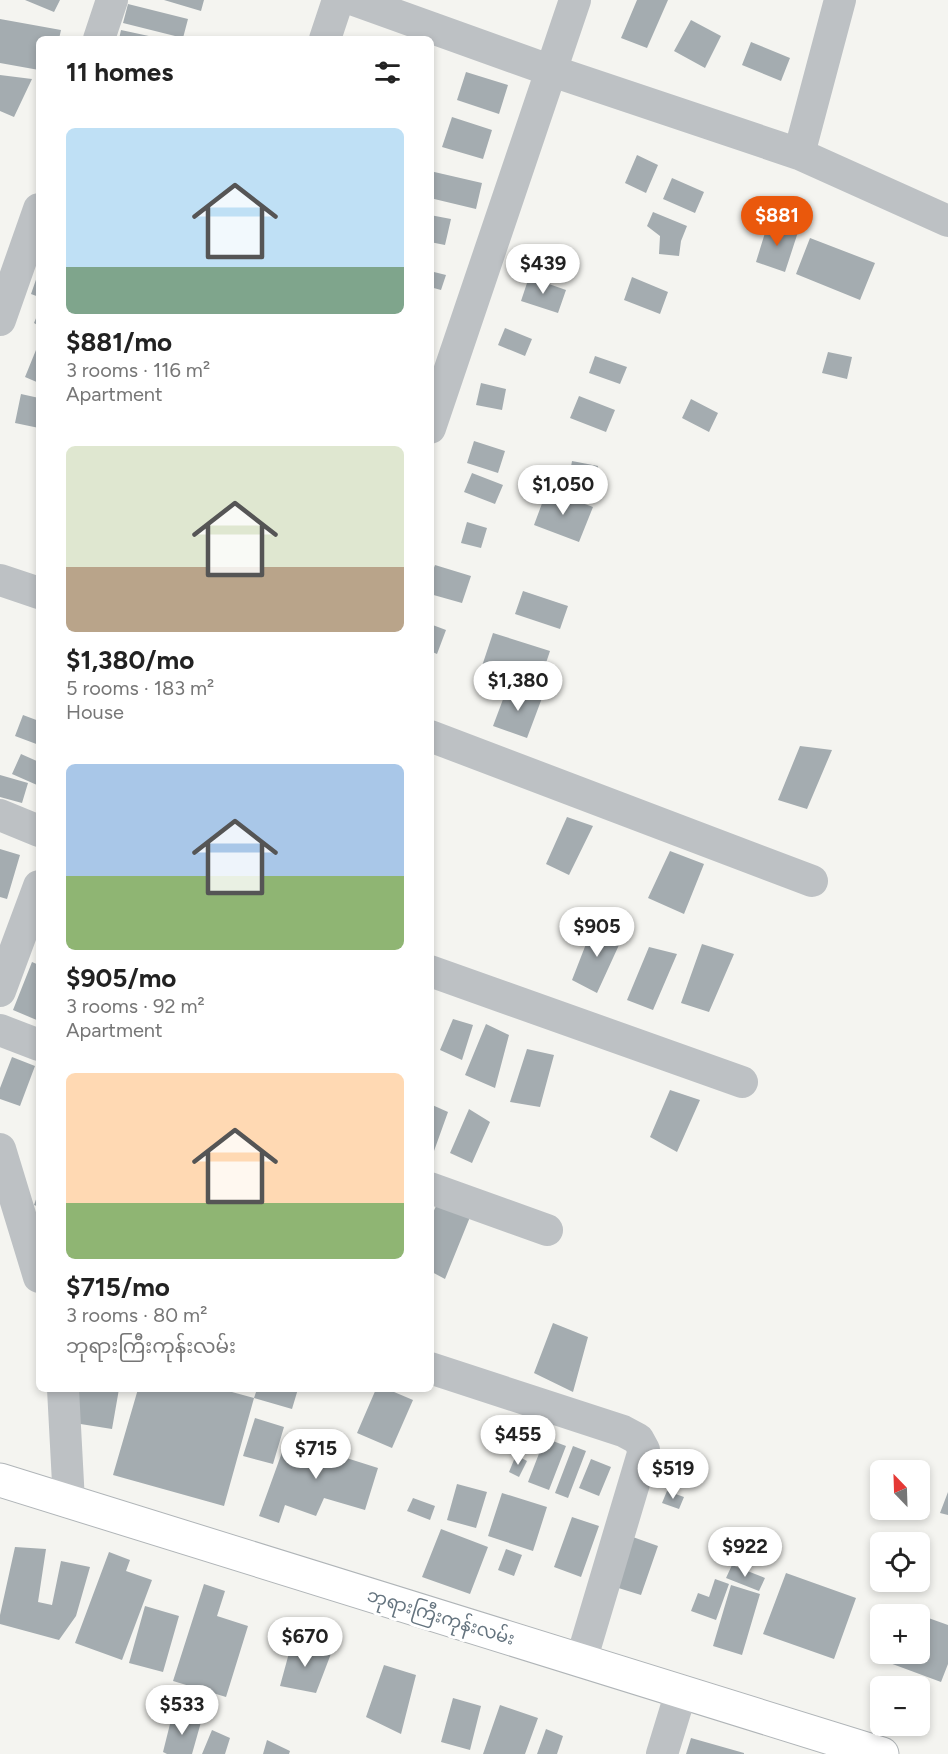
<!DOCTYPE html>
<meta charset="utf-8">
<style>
:root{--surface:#fff;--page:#f6f6f6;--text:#222;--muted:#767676;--accent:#ea580c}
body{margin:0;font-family:Figtree,"Noto Sans Myanmar",sans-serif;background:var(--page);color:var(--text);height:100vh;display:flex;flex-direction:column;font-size:22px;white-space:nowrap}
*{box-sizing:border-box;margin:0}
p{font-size:20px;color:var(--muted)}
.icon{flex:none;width:33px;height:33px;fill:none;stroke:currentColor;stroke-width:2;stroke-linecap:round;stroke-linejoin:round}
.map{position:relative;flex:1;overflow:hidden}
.side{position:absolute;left:36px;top:36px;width:398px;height:1356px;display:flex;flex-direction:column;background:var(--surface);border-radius:9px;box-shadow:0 3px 9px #0003}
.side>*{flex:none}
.needle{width:39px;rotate:337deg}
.controls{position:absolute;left:870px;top:1460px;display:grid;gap:12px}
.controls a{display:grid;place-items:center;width:60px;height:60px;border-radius:9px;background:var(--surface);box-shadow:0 3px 9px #0003;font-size:30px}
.price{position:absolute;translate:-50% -51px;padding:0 14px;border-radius:21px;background:#fff;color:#222;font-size:20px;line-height:39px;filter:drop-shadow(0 2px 3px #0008)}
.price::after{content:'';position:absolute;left:50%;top:36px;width:18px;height:14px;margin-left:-9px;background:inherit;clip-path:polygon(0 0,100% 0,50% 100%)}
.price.selected{background:var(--accent);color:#fff}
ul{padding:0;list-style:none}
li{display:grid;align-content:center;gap:12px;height:318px;padding:0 30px}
li span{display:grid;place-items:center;height:186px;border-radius:9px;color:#555}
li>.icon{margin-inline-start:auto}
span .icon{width:108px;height:108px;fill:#fffc;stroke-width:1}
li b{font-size:26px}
h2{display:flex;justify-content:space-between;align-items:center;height:72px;padding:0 30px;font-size:26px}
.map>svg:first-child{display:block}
</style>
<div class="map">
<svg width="948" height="1754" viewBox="0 0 948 1754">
<rect width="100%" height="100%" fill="#f4f4f0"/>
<path fill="#a4acb0" d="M25,0H60L54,12Z
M164,0H204L201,11Z
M637,0H668L647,48L621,38Z
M128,4L188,19L183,38L123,23Z
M0,19L61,30L59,39H39V70L0,63Z
M691,20L721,36L705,68L674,51Z
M121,30L158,38V39H119Z
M751,42L790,58L781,81L742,65Z
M466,72L508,85L499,114L457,100Z
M0,75L32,79L14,117L0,111Z
M452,117L492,130L483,159L442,147Z
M637,155L658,165L646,193L625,183Z
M430,171L482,183L476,209L430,198Z
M672,178L704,192L695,213L663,199Z
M653,212L687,226L681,241L679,256L659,254L660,236L647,226Z
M430,215L451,219L445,245L430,242Z
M768,223L798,232L785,272L756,262Z
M810,238L875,263L860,300L796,274Z
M39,271V297L31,294Z
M430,271L446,275L441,290L430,287Z
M529,277L566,290L558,313L521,301Z
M632,277L668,292L660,314L624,300Z
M39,311V326L34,323Z
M505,328L532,339L525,356L498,345Z
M36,350L39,351V383L25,377Z
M828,352L852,357L847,379L822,373Z
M595,356L627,367L620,384L589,373Z
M481,383L506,389L502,410L476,405Z
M21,394L39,398V428L15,423Z
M579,396L615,410L606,432L570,418Z
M691,399L718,413L709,432L682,418Z
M474,441L505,451L498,473L467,463Z
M572,461L598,466L594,488L568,483Z
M472,473L503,485L495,504L464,492Z
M547,490L593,507L579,542L534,525Z
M467,522L487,528L481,548L461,543Z
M435,565L471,576L462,603L430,594V578Z
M523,591L568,606L560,629L515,614Z
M430,624L446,630L437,654L430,651Z
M493,633L550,651L538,687L481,669Z
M508,686L542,698L527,738L493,726Z
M23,715L39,721V745L15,736Z
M800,746L832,750L807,809L778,800Z
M21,754L39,762L37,785L12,774Z
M0,775L28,783L22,803L0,797Z
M567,817L593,826L569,875L546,864Z
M0,849L20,855L7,899L0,897Z
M670,851L704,864L684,914L648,898Z
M593,926L624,934L597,993L572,980Z
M702,944L734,954L709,1012L681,1003Z
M649,947L677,954L653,1010L627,1000Z
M32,962L39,965V1021L13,1010Z
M453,1019L473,1025L462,1060L440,1050Z
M486,1024L509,1035L495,1088L465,1075Z
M527,1049L554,1055L540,1107L510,1102Z
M12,1057L35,1066L20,1106L0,1099V1088Z
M670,1090L700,1100L677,1152L650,1137Z
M430,1104L448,1112L434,1151L430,1150Z
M469,1109L490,1122L472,1163L450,1153Z
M39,1191V1207L34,1205Z
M437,1204L470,1217L445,1279L430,1271V1219Z
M553,1323L588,1337L573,1392L534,1373Z
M74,1389H119L112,1429L68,1422Z
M138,1389H221L254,1398L257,1389H298L292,1409L254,1398L224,1506L113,1475Z
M376,1389H387L413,1400L392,1448L357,1433Z
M255,1418L284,1427L273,1464L243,1456Z
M289,1433L339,1450L337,1455L378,1468L365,1510L324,1498L316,1516L285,1505L279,1523L259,1516Z
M545,1438L566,1446L549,1490L528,1482Z
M573,1446L586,1451L568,1498L555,1493Z
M516,1455L527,1461L519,1477L509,1472Z
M591,1459L611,1467L599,1496L579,1488Z
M457,1484L487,1492L476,1528L447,1520Z
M667,1491L684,1497L679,1509L662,1503Z
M948,1492V1515L940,1513Z
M502,1493L547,1507L533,1551L488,1536Z
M413,1498L435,1506L430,1520L407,1511Z
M572,1517L599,1526L581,1577L554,1567Z
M441,1529L488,1547L470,1594L422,1577Z
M630,1536L658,1546L641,1595L612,1586Z
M15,1547L46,1549L38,1602L52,1605L61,1561L90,1567L76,1616L59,1640L0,1624V1615Z
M506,1549L522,1555L514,1576L498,1570Z
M109,1552L130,1560L126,1571L152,1580L122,1660L75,1643Z
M732,1565L765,1578L759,1591L726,1578Z
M786,1573L856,1598L834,1659L763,1634Z
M715,1579L729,1584L716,1620L691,1611L698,1593L709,1597Z
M204,1584L225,1591L217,1616L248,1626L226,1697L173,1681Z
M731,1585L760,1594L742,1655L713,1646Z
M145,1606L179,1616L163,1672L129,1663Z
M920,1615L948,1625V1664L941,1682L887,1662L890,1653H920Z
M292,1642L332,1651L316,1693L280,1686Z
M384,1665L416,1675L401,1734L366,1717Z
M453,1698L481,1706L470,1750L441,1742Z
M500,1705L538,1718L525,1754H483Z
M172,1716L201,1722L192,1754H167L163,1752Z
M546,1729L563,1736L557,1754H537Z
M212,1730L230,1738L225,1754H202Z
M691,1738L744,1753V1754H686Z
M267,1740L290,1751L289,1754H263Z"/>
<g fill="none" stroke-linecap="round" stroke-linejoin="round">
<g stroke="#b0b5b8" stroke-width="35">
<path id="secondary" d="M0,1480L882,1754"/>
</g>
<path stroke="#bdc1c4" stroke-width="32" d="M354,0L552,71L799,154L948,221
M99,39L112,0
M325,39L338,0
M799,154L840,0
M0,320L39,209
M430,428L575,0
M0,580L39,593
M430,736L812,881
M0,815L39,831
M430,971L742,1082
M0,991L39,886
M0,1030L39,1045
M0,1149L39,1277
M430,1188L547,1230
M430,1368L623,1431L638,1439L644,1450L581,1661
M63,1389L69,1502
M662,1754L681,1692"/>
<use href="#secondary" stroke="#fff" stroke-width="33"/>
</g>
<g text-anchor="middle" stroke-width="6" stroke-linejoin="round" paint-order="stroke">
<g font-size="18" fill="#65747f" stroke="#fff">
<text transform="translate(441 1617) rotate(17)" y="6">ဘုရားကြီးကုန်းလမ်း</text>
</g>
</g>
</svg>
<div class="controls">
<a><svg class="needle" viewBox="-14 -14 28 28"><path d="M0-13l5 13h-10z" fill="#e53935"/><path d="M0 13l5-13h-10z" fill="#767676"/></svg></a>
<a><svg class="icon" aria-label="locate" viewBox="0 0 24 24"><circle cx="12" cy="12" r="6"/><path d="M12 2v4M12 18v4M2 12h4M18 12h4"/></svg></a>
<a>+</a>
<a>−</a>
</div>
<b class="price selected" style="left:777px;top:247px">$881</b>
<b class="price" style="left:543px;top:295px">$439</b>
<b class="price" style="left:563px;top:516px">$1,050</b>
<b class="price" style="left:518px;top:712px">$1,380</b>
<b class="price" style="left:597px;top:958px">$905</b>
<b class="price" style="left:518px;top:1466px">$455</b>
<b class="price" style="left:316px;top:1480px">$715</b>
<b class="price" style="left:673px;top:1500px">$519</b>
<b class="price" style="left:745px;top:1578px">$922</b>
<b class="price" style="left:305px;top:1668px">$670</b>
<b class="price" style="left:182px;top:1736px">$533</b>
<section class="side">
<h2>11 homes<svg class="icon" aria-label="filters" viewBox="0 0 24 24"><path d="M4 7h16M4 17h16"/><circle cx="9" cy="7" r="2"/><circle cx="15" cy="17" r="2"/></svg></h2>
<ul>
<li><span style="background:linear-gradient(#bfe0f5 75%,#7fa58c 0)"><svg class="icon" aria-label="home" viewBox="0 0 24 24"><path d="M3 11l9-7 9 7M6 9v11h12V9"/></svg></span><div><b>$881/mo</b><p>3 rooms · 116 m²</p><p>Apartment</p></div></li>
<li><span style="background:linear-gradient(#dfe7d0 65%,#b9a48a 0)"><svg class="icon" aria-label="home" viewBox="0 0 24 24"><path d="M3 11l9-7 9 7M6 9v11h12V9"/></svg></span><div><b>$1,380/mo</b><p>5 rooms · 183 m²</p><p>House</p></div></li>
<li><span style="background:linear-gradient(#a9c7e8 60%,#8fb573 0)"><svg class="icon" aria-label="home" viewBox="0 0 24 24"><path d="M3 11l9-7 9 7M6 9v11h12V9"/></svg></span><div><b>$905/mo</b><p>3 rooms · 92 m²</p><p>Apartment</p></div></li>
<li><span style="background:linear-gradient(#ffd9b3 70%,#8fb573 0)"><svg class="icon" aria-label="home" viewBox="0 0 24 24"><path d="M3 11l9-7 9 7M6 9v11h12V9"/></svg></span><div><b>$715/mo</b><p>3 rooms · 80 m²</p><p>ဘုရားကြီးကုန်းလမ်း</p></div></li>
</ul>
</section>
</div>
